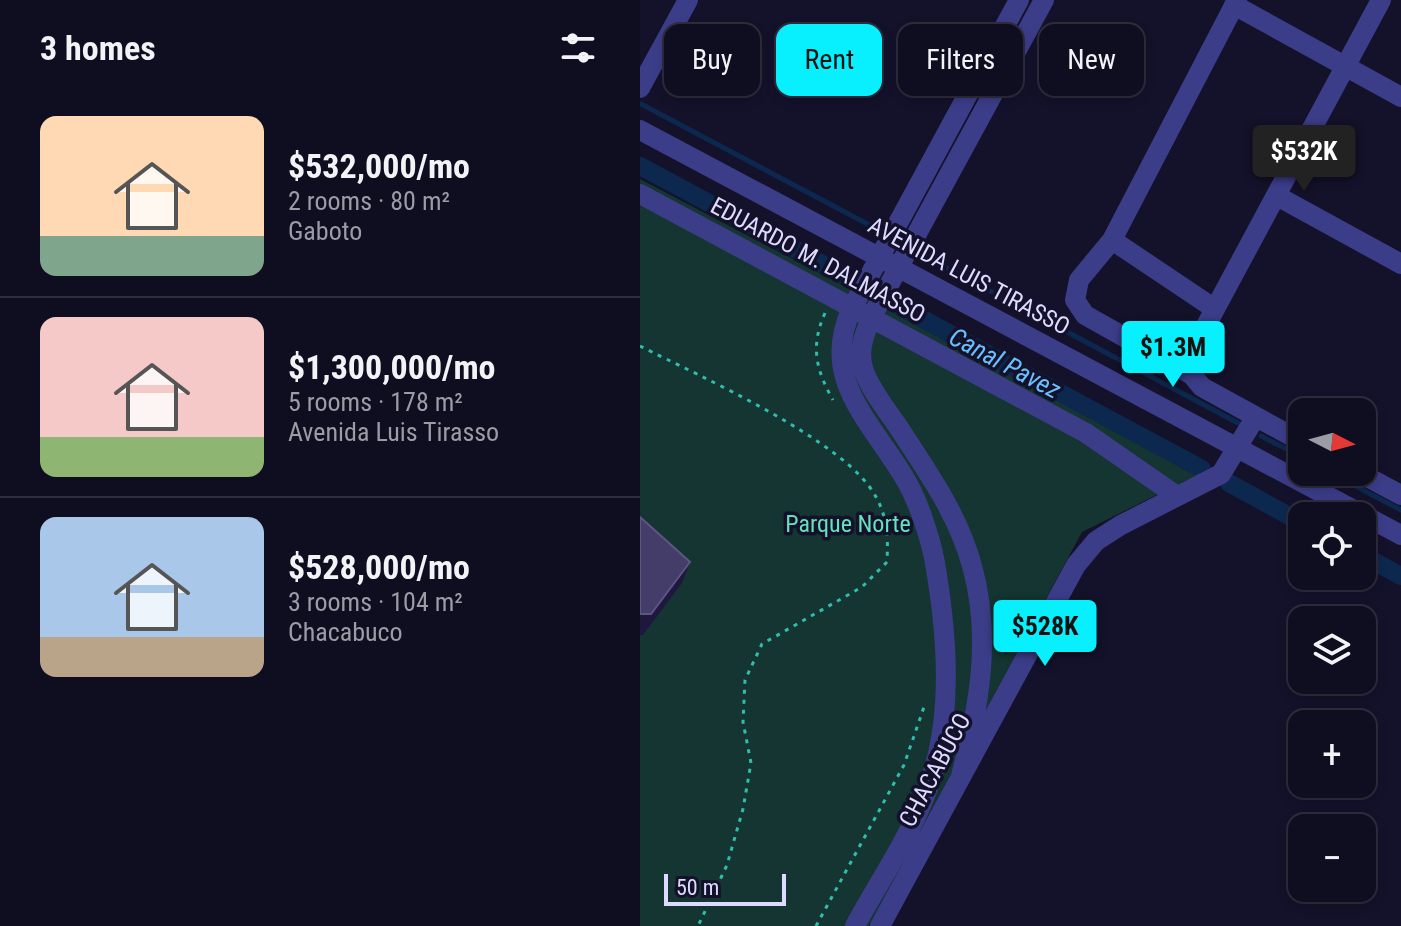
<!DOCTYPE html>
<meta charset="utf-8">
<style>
:root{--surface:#0f0d20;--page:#181629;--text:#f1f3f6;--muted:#9b9ca5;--line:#2f2d3e;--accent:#08f0fe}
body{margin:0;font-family:"Roboto Condensed",sans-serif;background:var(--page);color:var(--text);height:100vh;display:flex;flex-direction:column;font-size:30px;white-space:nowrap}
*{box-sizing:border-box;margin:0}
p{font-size:26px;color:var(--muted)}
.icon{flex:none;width:44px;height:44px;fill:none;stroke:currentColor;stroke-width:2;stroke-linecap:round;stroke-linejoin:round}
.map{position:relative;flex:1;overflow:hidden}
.side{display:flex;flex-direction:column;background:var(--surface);width:640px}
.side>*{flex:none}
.banner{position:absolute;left:24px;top:24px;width:616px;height:72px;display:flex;gap:16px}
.needle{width:52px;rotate:96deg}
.tools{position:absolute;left:648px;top:398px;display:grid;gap:16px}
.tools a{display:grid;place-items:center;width:88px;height:88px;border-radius:16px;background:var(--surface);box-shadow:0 4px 12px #0003,0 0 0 2px var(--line);font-size:40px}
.scale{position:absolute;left:24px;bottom:20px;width:122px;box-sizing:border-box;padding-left:8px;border:4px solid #dddbff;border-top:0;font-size:22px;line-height:28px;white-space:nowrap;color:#dddbff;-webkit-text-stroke:6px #14112b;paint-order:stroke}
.price{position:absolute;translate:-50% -68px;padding:0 18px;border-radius:8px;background:var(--accent);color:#111;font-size:26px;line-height:52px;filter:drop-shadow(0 2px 4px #0008)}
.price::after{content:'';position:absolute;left:50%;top:48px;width:24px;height:18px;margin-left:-12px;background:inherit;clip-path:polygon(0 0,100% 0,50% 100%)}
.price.on{background:#222;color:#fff}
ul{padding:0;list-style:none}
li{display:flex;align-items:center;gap:24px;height:200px;padding:0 40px}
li+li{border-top:2px solid var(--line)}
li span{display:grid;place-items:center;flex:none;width:224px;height:160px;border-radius:16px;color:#555}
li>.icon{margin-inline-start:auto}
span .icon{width:96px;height:96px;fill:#fffc;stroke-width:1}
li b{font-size:34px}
h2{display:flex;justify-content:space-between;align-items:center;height:96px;padding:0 40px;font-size:34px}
.chip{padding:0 28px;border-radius:16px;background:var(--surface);box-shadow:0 4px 12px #0003,0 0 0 2px var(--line);font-size:28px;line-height:72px}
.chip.on{background:var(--accent);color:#111}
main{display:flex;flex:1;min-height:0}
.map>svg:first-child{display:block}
</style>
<main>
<section class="side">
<h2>3 homes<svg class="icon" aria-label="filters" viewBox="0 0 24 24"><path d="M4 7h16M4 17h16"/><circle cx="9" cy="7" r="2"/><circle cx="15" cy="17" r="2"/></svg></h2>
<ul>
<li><span style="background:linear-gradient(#ffd9b3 75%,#7fa58c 0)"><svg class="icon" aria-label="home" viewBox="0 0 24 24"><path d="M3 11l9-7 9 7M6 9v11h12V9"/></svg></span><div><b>$532,000/mo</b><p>2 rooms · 80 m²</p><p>Gaboto</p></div></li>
<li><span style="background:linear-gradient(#f6c9c9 75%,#8fb573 0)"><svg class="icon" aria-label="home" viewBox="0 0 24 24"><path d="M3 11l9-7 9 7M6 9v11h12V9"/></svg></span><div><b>$1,300,000/mo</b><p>5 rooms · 178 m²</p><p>Avenida Luis Tirasso</p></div></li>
<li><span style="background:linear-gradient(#a9c7e8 75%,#b9a48a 0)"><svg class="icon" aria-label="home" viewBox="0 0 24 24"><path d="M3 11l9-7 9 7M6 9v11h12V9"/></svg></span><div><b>$528,000/mo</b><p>3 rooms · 104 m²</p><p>Chacabuco</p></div></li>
</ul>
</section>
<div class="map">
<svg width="761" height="926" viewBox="0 0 761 926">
<rect width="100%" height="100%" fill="#14112b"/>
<path fill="#143532" d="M0,179L561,473L442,532L229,926H0Z"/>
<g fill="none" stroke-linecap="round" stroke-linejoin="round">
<path stroke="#0d284e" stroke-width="5" d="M1,104L235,228
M281,254L598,423
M621,436L662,457
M689,472L761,510"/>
<path stroke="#0d284e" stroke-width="18" d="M0,166L216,282
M251,302L562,469
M589,483L662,523
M722,555L761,576"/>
<path stroke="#31bdae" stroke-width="3" stroke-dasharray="4 6" stroke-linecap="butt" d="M185,313C170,346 176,370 193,400
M0,346C59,376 207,441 236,497C248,519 248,537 247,562L222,587L122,644L105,680L103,722L111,763L103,809L87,865L58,926
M176,926L264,765L285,704"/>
<path stroke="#3c3d89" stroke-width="20" d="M597,0L472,240L439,280L435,300L445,315L552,375L562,387L662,442
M594,5L761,97
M0,88L48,0
M0,130L761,535
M0,194L446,433L537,496
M637,196L761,264
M472,240L575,309
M552,375L554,348L741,0
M718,472L761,495
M321,776C339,707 352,637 332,566C318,514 288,473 259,428C247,410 231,391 224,371C217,353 224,335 231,318L404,0
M215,926C242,876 279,824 294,769C313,704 306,628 295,563C290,536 278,500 264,477C230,420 179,378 212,308L379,0
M240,926L436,565L456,541L481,525L581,474L615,418"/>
</g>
<path fill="#1e183f" d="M50,562L42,583L3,635H0V614Z"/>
<path fill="#443d6a" stroke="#5c5682" stroke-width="2" d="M0,517L50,562L11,614H0Z"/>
<g text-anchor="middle" stroke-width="7" stroke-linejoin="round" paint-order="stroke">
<g font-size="24" fill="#dddbff" stroke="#14112b">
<text transform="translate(178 260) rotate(28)" y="8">EDUARDO M. DALMASSO</text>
<text transform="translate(329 276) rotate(28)" y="8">AVENIDA LUIS TIRASSO</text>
<text transform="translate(295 770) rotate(-62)" y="8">CHACABUCO</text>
</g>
<g font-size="24" fill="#65e1bc" stroke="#14112b">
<text x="208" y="532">Parque Norte</text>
</g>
<g font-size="26" font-style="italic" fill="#69c0fe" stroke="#14112b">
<text transform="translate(365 363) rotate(28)" y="9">Canal Pavez</text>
</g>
</g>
</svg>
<div class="tools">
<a><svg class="needle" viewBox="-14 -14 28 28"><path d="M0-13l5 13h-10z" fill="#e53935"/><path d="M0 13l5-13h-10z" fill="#9b9ca5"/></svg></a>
<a><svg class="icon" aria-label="locate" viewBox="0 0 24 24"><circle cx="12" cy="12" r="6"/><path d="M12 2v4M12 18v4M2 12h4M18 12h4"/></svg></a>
<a><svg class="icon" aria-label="layers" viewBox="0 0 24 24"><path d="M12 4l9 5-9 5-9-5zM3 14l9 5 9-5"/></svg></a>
<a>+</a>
<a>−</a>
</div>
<div class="scale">50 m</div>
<b class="price on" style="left:664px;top:193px">$532K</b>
<b class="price" style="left:533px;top:389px">$1.3M</b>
<b class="price" style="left:405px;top:668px">$528K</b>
<div class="banner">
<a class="chip">Buy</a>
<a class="chip on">Rent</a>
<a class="chip">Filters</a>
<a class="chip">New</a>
</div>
</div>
</main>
